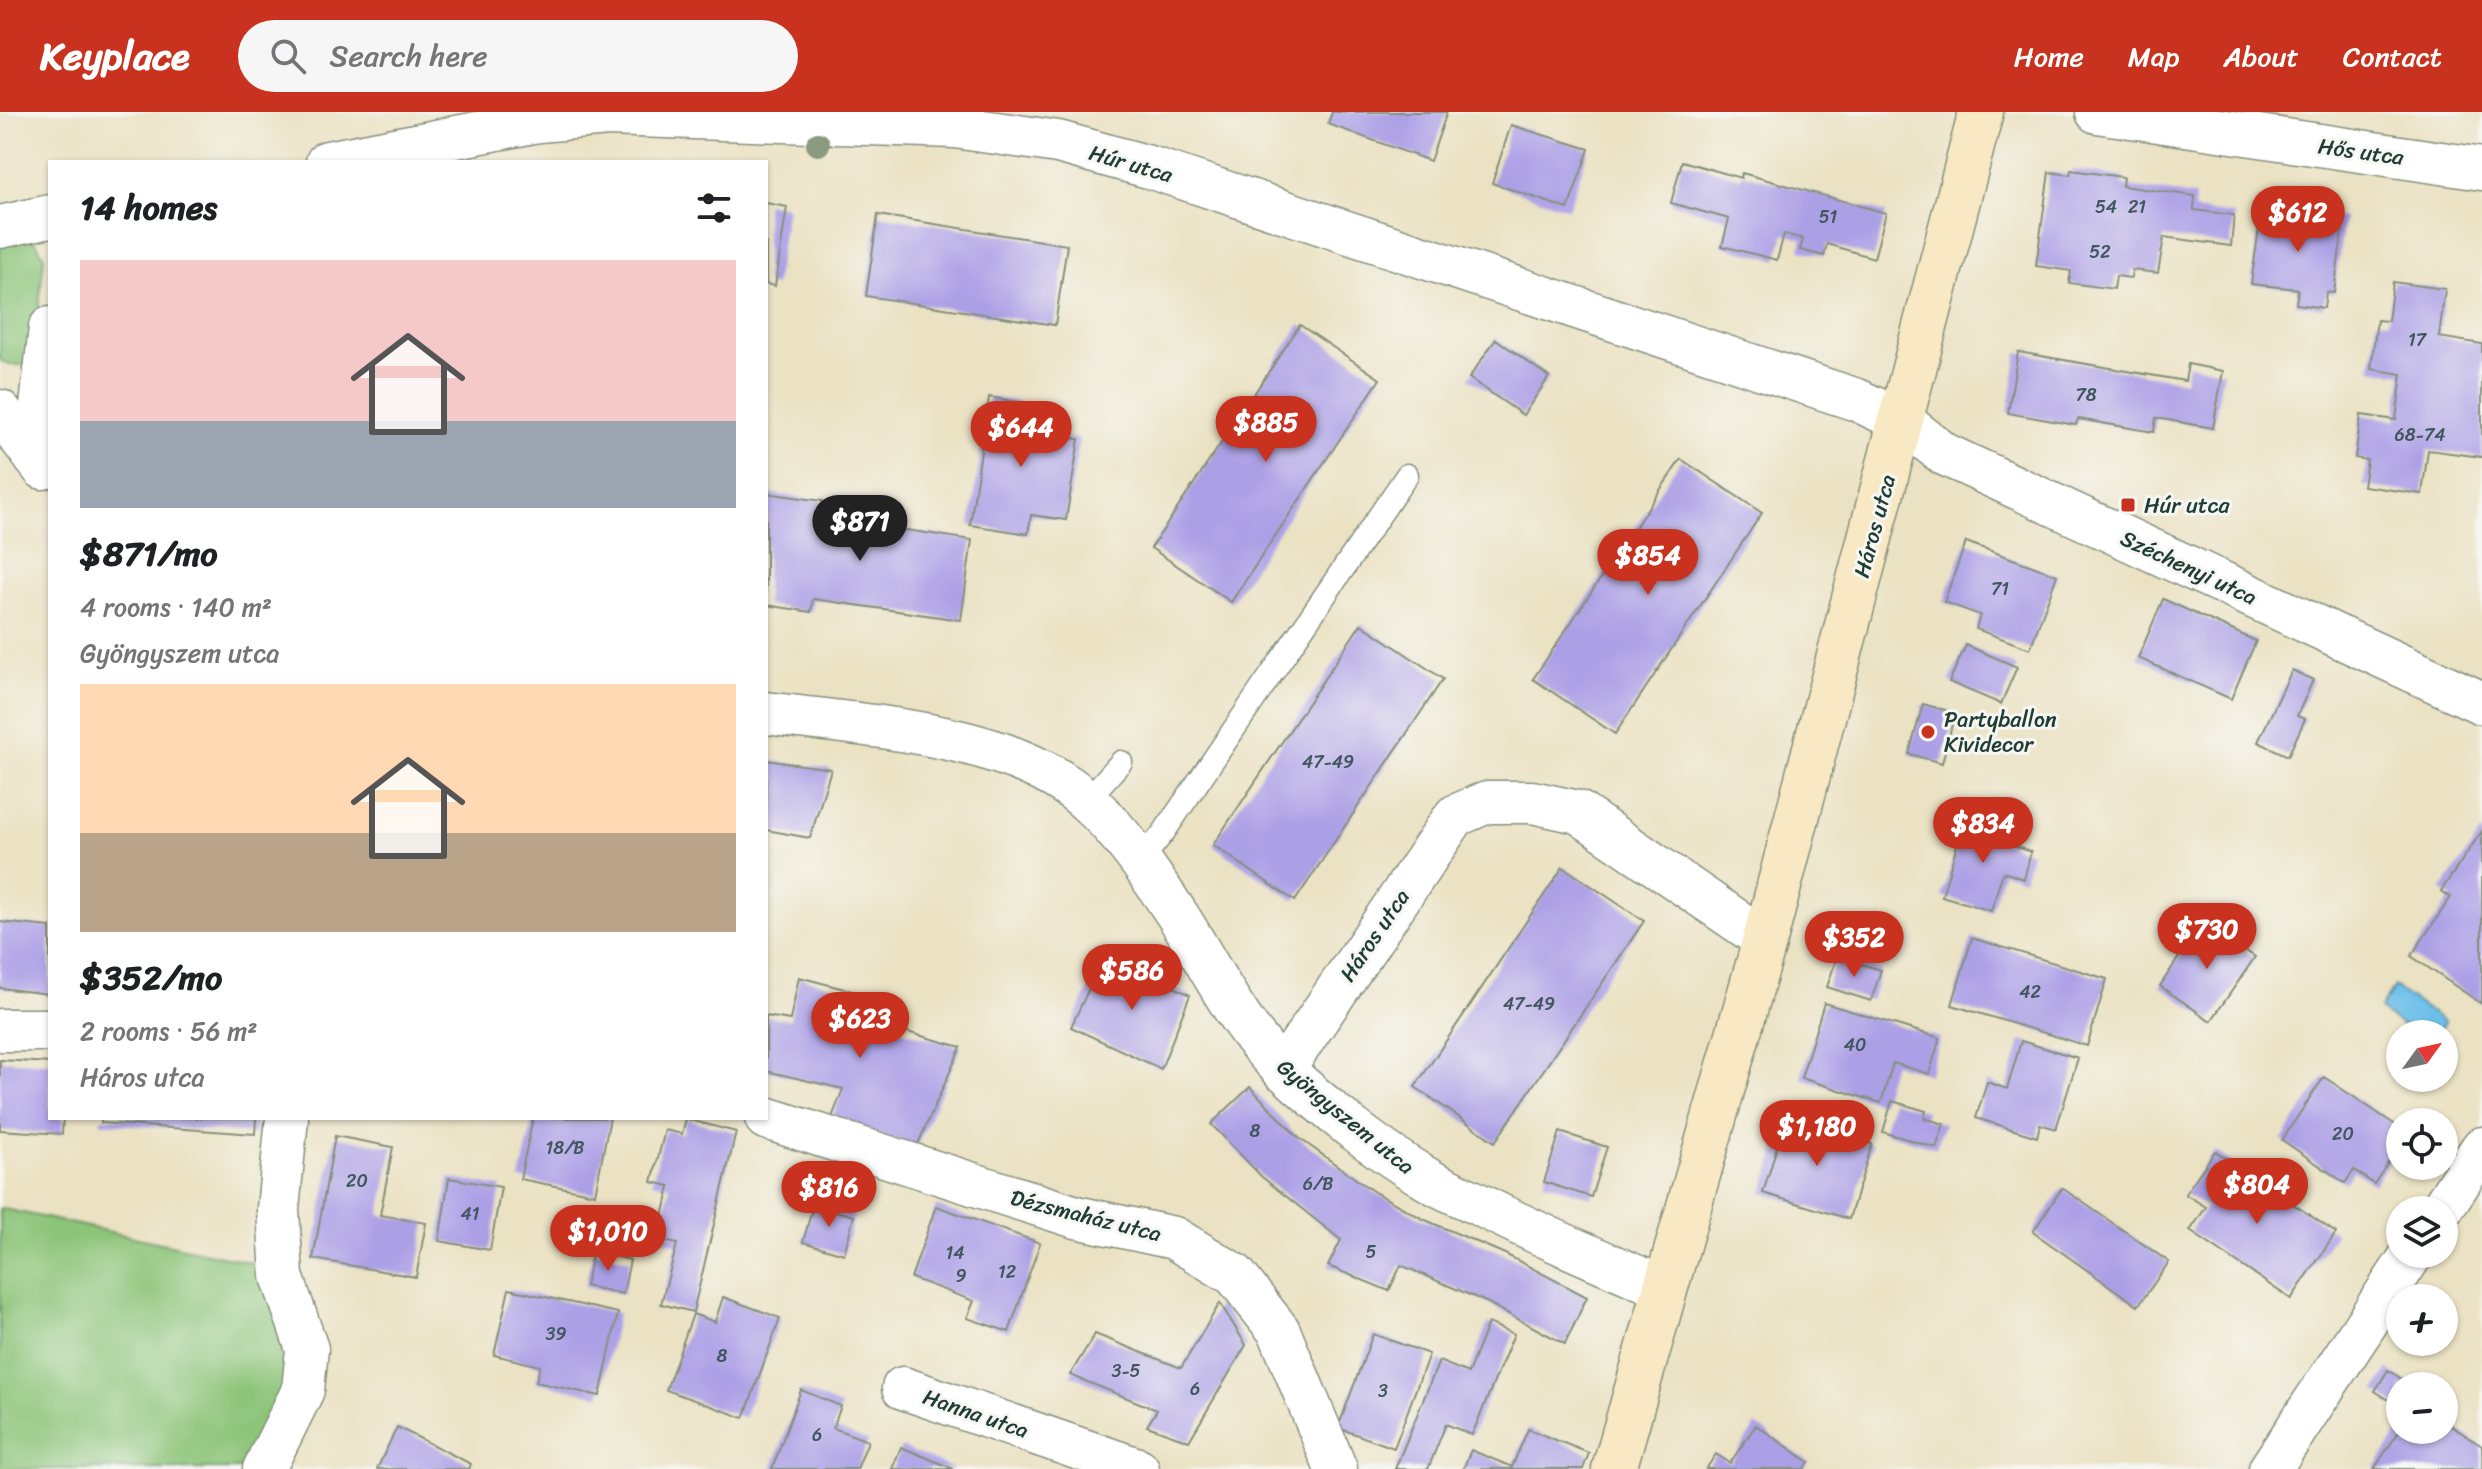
<!DOCTYPE html>
<meta charset="utf-8">
<style>
:root{--surface:#fff;--page:#f6f6f6;--text:#202124;--muted:#757577;--accent:#c8321e}
body{margin:0;font-family:Sriracha,sans-serif;background:var(--page);color:var(--text);height:100vh;display:flex;flex-direction:column;font-size:30px;white-space:nowrap}
*{box-sizing:border-box;margin:0}
p{font-size:26px;color:var(--muted)}
.icon{flex:none;width:44px;height:44px;fill:none;stroke:currentColor;stroke-width:2;stroke-linecap:round;stroke-linejoin:round}
.map{position:relative;flex:1;overflow:hidden}
.side{position:absolute;left:48px;top:48px;width:720px;height:960px;display:flex;flex-direction:column;background:var(--surface);border-radius:0px;box-shadow:0 2px 6px #0004}
.side>*{flex:none}
.needle{width:52px;rotate:57deg}
.tools{position:absolute;left:2386px;top:908px;display:grid;gap:16px}
.tools a{display:grid;place-items:center;width:72px;height:72px;border-radius:50%;background:var(--surface);box-shadow:0 2px 6px #0004;font-size:40px}
.price{position:absolute;translate:-50% -68px;padding:0 18px;border-radius:28px;background:var(--accent);color:#fff;font-size:26px;line-height:52px;filter:drop-shadow(0 2px 4px #0008)}
.price::after{content:'';position:absolute;left:50%;top:48px;width:24px;height:18px;margin-left:-12px;background:inherit;clip-path:polygon(0 0,100% 0,50% 100%)}
.price.on{background:#222;color:#fff}
ul{padding:0;list-style:none}
li{display:grid;align-content:center;gap:16px;height:424px;padding:0 32px}
li span{display:grid;place-items:center;height:248px;border-radius:0px;color:#555}
li>.icon{margin-inline-start:auto}
span .icon{width:144px;height:144px;fill:#fffc;stroke-width:1}
li b{font-size:34px}
h2{display:flex;justify-content:space-between;align-items:center;height:96px;padding:0 32px;font-size:34px}
header{display:flex;align-items:center;gap:48px;box-sizing:border-box;height:112px;padding:0 40px;background:var(--accent);color:#fff}
header strong{font-size:38px}
nav{display:flex;gap:44px;margin-inline-start:auto;font-size:28px}
.search{width:560px;height:72px;background:var(--page);display:flex;align-items:center;gap:20px;box-sizing:border-box;padding:0 28px;border-radius:44px;color:var(--muted);font-size:30px}
.map>svg:first-child{display:block}
</style>
<header>
<strong>Keyplace</strong>
<div class="search"><svg class="icon" aria-label="search" viewBox="0 0 24 24"><circle cx="10" cy="10" r="6"/><path d="M15 15l6 6"/></svg>Search here</div>
<nav><a>Home</a><a>Map</a><a>About</a><a>Contact</a></nav>
</header>
<div class="map">
<svg width="2482" height="1357" viewBox="0 0 2482 1357">
<rect width="100%" height="100%" fill="#f6f6f2"/>
<filter id="ink" filterUnits="userSpaceOnUse"><feTurbulence type="fractalNoise" baseFrequency=".0125" numOctaves="2"/><feDisplacementMap in="SourceGraphic" scale="16" xChannelSelector="R" yChannelSelector="G"/><feConvolveMatrix kernelMatrix="1 2 1 2 8 2 1 2 1" color-interpolation-filters="sRGB"/></filter>
<filter id="wash" filterUnits="userSpaceOnUse"><feTurbulence type="fractalNoise" baseFrequency=".006" numOctaves="4" result="noise"/><feDisplacementMap in="SourceGraphic" scale="32" xChannelSelector="R" yChannelSelector="G"/><feGaussianBlur stdDeviation="1.8" result="paint"/><feColorMatrix in="noise" values="0 0 0 0 0 0 0 0 0 0 0 0 0 0 0 0 0 1.4 0 .05"/><feComposite in="paint" operator="in"/></filter>
<g filter="url(#wash)">
<rect width="100%" height="100%" fill="#ebe2c3"/>
<path fill="#8cc478" stroke="#568056" stroke-width="2" d="M22,125L36,130L44,145L34,242L25,253H9L0,248V130Z
M0,1096L263,1153L287,1230L284,1272L240,1357H0Z"/>
<path fill="#6ec0ea" stroke="#467e8f" stroke-width="2" d="M2394,875L2445,910L2437,922H2415L2379,898Z"/>
<g id="blocks">
<path fill="#ab9fe6" d="M1332,0H1447L1430,49L1328,12Z
M1511,13L1589,37L1568,97L1492,71Z
M1682,49L1741,66L1742,61L1886,101L1874,146L1827,132L1824,144L1800,138L1803,127L1784,122L1777,148L1722,134L1729,107L1671,91Z
M2071,58L2123,65L2122,74L2195,84L2194,98L2234,103L2231,134L2164,125L2158,161L2132,158L2131,166L2116,164L2114,177L2069,171L2071,159L2036,154L2049,60L2070,63Z
M766,91L787,95L775,174L766,172Z
M2262,95L2344,106L2334,181L2326,180L2324,196L2296,192L2298,177L2251,172Z
M878,103L1067,133L1055,213L866,184Z
M2393,170L2445,177L2439,225L2482,232V345L2428,338L2422,382L2363,374L2367,348L2355,346L2361,303L2396,308L2402,262L2371,257L2377,208L2388,209Z
M1300,213L1380,267L1231,490L1151,436Z
M1496,227L1549,265L1523,303L1469,266Z
M2018,240L2185,269L2188,252L2223,259L2213,316L2156,306L2154,320L2078,307L2076,313L2008,301Z
M989,285L1048,295L1044,322L1079,327L1066,408L1031,403L1028,422L970,413Z
M1681,347L1762,401L1615,622L1533,567Z
M766,381L823,389L821,405L972,428L961,508L813,487L811,500L766,493Z
M1966,430L2057,463L2030,537L1976,517L1980,503L1944,490Z
M2163,487L2256,529L2231,587L2138,546Z
M1361,512L1443,567L1295,789L1213,733Z
M1966,533L2017,555L2001,592L1949,570Z
M2292,558L2313,568L2297,604L2305,607L2288,644L2258,630Z
M1923,592L1955,601L1942,651L1909,642Z
M766,648L831,657L810,726L766,718Z
M1964,709L2013,724L2011,733L2031,740L2024,767L2003,760L1991,799L1942,784Z
M2482,719V892L2411,844L2451,785L2441,779Z
M1563,755L1644,809L1495,1030L1415,975Z
M0,810L50,815V882L0,876Z
M2202,810L2255,845L2211,909L2160,874Z
M1972,826L2107,867L2087,934L1952,893Z
M1105,842L1190,883L1161,957L1071,915Z
M1837,845L1881,858L1871,889L1827,875Z
M799,865L886,888L875,911L961,935L917,1034L831,1008L843,977L766,959V904L790,908Z
M1824,891L1940,926L1929,962L1893,951L1881,991L1801,966Z
M2021,929L2078,946L2056,1017L2040,1012L2037,1025L1976,1006L1987,970L2007,977Z
M0,948L50,951V1006H63L62,1022L0,1018Z
M2324,965L2400,1016V1033L2374,1072L2354,1058L2345,1071L2282,1028Z
M1250,975L1299,1026L1374,1080L1423,1107L1505,1142L1587,1185L1565,1232L1486,1190L1401,1153L1389,1179L1328,1154L1341,1128L1262,1065L1211,1012Z
M1892,989L1926,999L1924,1006L1944,1012L1936,1036L1883,1020Z
M1786,1005L1872,1032L1849,1107L1763,1081Z
M101,1006H256L255,1022L101,1011Z
M533,1006H610L595,1082L520,1067Z
M686,1007L736,1020L693,1200L661,1192L677,1132L658,1127L670,1074L652,1070L665,1018L682,1022Z
M1560,1020L1607,1035L1591,1085L1544,1070Z
M335,1024L393,1035L380,1103L426,1111L416,1165L313,1147Z
M2215,1039L2336,1121L2291,1187L2190,1119L2206,1095L2185,1082Z
M449,1066L501,1075L490,1138L439,1129Z
M2062,1076L2169,1150L2138,1194L2033,1120Z
M813,1093L854,1104L844,1142L803,1130Z
M936,1094L1040,1131L1009,1220L967,1206L974,1189L911,1166Z
M593,1139L630,1148L623,1182L585,1174Z
M509,1177L618,1201L600,1284L536,1270L540,1254L494,1243Z
M723,1185L780,1206L744,1306L666,1278L693,1202L715,1210Z
M1220,1191L1246,1233L1189,1329L1147,1314L1157,1298L1070,1263L1095,1222L1181,1256Z
M1488,1211L1514,1222L1472,1323L1446,1312L1428,1357H1395L1439,1249L1468,1261Z
M1373,1222L1429,1242L1394,1336L1338,1316Z
M2388,1258L2413,1274H2400V1295L2375,1279Z
M801,1278L841,1294L833,1316L868,1329L857,1357H772Z
M2444,1309L2482,1334V1357H2374L2400,1318H2444Z
M1756,1313L1809,1350L1804,1357H1706L1716,1342L1730,1351Z
M397,1315L471,1352L469,1357H377Z
M1528,1317L1589,1341L1583,1357H1463L1471,1338L1512,1355Z
M901,1335L954,1357H892Z"/>
</g>
</g>
<g filter="url(#ink)">
<use href="#blocks" fill-opacity="0" stroke="#85907c" stroke-width="2"/>
<g fill="none" stroke-linecap="round" stroke-linejoin="round">
<g stroke="#85907c" stroke-width="25">
<path id="lane" d="M1087,688L1121,650
M1140,750L1164,720L1407,363"/>
</g>
<g stroke="#85907c" stroke-width="45">
<path id="street" d="M2097,0L2482,57
M327,50L539,9L608,3L955,15L1058,30L1149,55L1857,288L1902,309L1944,342L2482,591
M0,115L50,104
M0,299L43,356
M35,346L50,216
M766,601C864,614 1012,620 1088,690C1124,722 1152,765 1178,804C1212,857 1238,915 1284,958C1324,996 1377,1037 1424,1065C1441,1076 1460,1083 1478,1092C1539,1123 1603,1150 1666,1177
M0,918H50
M1283,958L1455,704L1487,690H1532L1578,700L1765,828
M766,1006L1076,1105L1174,1126L1235,1163L1279,1219L1336,1357
M2441,1098L2482,1036
M903,1276L1138,1357
M264,1357L303,1278L307,1237L282,1164L278,1097L287,1006
M2270,1357L2412,1142"/>
</g>
<g stroke="#85907c" stroke-width="47">
<path id="secondary" d="M1614,1357L1765,828L1981,0"/>
</g>
<use href="#lane" stroke="#fff" stroke-width="22"/>
<use href="#street" stroke="#fff" stroke-width="42"/>
<use href="#secondary" stroke="#f8e8c3" stroke-width="44"/>
</g>
<circle fill="#8a9a7e" cx="818" cy="32" r="12"/>
</g>
<g fill="#c8321e" stroke="#f6f6f2" stroke-width="3">
<rect x="2120" y="385" width="16" height="16" rx="4"/>
<circle cx="1928" cy="620" r="8"/>
</g>
<g text-anchor="middle" stroke-width="6" stroke-linejoin="round" paint-order="stroke">
<g font-size="18" fill="#425660">
<text x="2106" y="101">54</text>
<text x="2137" y="101">21</text>
<text x="1828" y="111">51</text>
<text x="2100" y="146">52</text>
<text x="2417" y="234">17</text>
<text x="2086" y="289">78</text>
<text x="2420" y="329">68-74</text>
<text x="2000" y="483">71</text>
<text x="1328" y="656">47-49</text>
<text x="2030" y="886">42</text>
<text x="1529" y="898">47-49</text>
<text x="1855" y="939">40</text>
<text x="1255" y="1025">8</text>
<text x="2343" y="1028">20</text>
<text x="565" y="1042">18/B</text>
<text x="357" y="1075">20</text>
<text x="1318" y="1078">6/B</text>
<text x="470" y="1108">41</text>
<text x="1371" y="1146">5</text>
<text x="955" y="1147">14</text>
<text x="1007" y="1166">12</text>
<text x="961" y="1170">9</text>
<text x="556" y="1228">39</text>
<text x="722" y="1250">8</text>
<text x="1126" y="1265">3-5</text>
<text x="1195" y="1283">6</text>
<text x="1383" y="1285">3</text>
<text x="817" y="1329">6</text>
</g>
<g font-size="22" fill="#1f3d34" stroke="#f6f6f2">
<text transform="translate(2361 39) rotate(8)" y="8">Hős utca</text>
<text transform="translate(1131 51) rotate(16)" y="8">Húr utca</text>
<text transform="translate(1874 414) rotate(-75)" y="8">Háros utca</text>
<text transform="translate(2189 455) rotate(25)" y="8">Széchenyi utca</text>
<text transform="translate(1374 823) rotate(-56)" y="8">Háros utca</text>
<text transform="translate(1346 1004) rotate(39)" y="8">Gyöngyszem utca</text>
<text transform="translate(1086 1103) rotate(14)" y="8">Dézsmaház utca</text>
<text transform="translate(976 1301) rotate(19)" y="8">Hanna utca</text>
</g>
<g font-size="22" fill="#1f3d34" stroke="#f6f6f2" text-anchor="start">
<text x="2144" y="401">Húr utca</text>
<text x="1944" y="615">Partyballon<tspan x="1944" dy="25">Kividecor</tspan></text>
</g>
</g>
</svg>
<div class="tools">
<a><svg class="needle" viewBox="-14 -14 28 28"><path d="M0-13l5 13h-10z" fill="#e53935"/><path d="M0 13l5-13h-10z" fill="#757577"/></svg></a>
<a><svg class="icon" aria-label="locate" viewBox="0 0 24 24"><circle cx="12" cy="12" r="6"/><path d="M12 2v4M12 18v4M2 12h4M18 12h4"/></svg></a>
<a><svg class="icon" aria-label="layers" viewBox="0 0 24 24"><path d="M12 4l9 5-9 5-9-5zM3 14l9 5 9-5"/></svg></a>
<a>+</a>
<a>−</a>
</div>
<b class="price" style="left:2298px;top:142px">$612</b>
<b class="price" style="left:1266px;top:352px">$885</b>
<b class="price" style="left:1021px;top:357px">$644</b>
<b class="price on" style="left:860px;top:451px">$871</b>
<b class="price" style="left:1648px;top:485px">$854</b>
<b class="price" style="left:1983px;top:753px">$834</b>
<b class="price" style="left:2207px;top:859px">$730</b>
<b class="price" style="left:1854px;top:867px">$352</b>
<b class="price" style="left:1132px;top:900px">$586</b>
<b class="price" style="left:860px;top:948px">$623</b>
<b class="price" style="left:1817px;top:1056px">$1,180</b>
<b class="price" style="left:2257px;top:1114px">$804</b>
<b class="price" style="left:829px;top:1117px">$816</b>
<b class="price" style="left:608px;top:1161px">$1,010</b>
<section class="side">
<h2>14 homes<svg class="icon" aria-label="filters" viewBox="0 0 24 24"><path d="M4 7h16M4 17h16"/><circle cx="9" cy="7" r="2"/><circle cx="15" cy="17" r="2"/></svg></h2>
<ul>
<li><span style="background:linear-gradient(#f6c9c9 65%,#9aa5b1 0)"><svg class="icon" aria-label="home" viewBox="0 0 24 24"><path d="M3 11l9-7 9 7M6 9v11h12V9"/></svg></span><div><b>$871/mo</b><p>4 rooms · 140 m²</p><p>Gyöngyszem utca</p></div></li>
<li><span style="background:linear-gradient(#ffd9b3 60%,#b9a48a 0)"><svg class="icon" aria-label="home" viewBox="0 0 24 24"><path d="M3 11l9-7 9 7M6 9v11h12V9"/></svg></span><div><b>$352/mo</b><p>2 rooms · 56 m²</p><p>Háros utca</p></div></li>
</ul>
</section>
</div>
